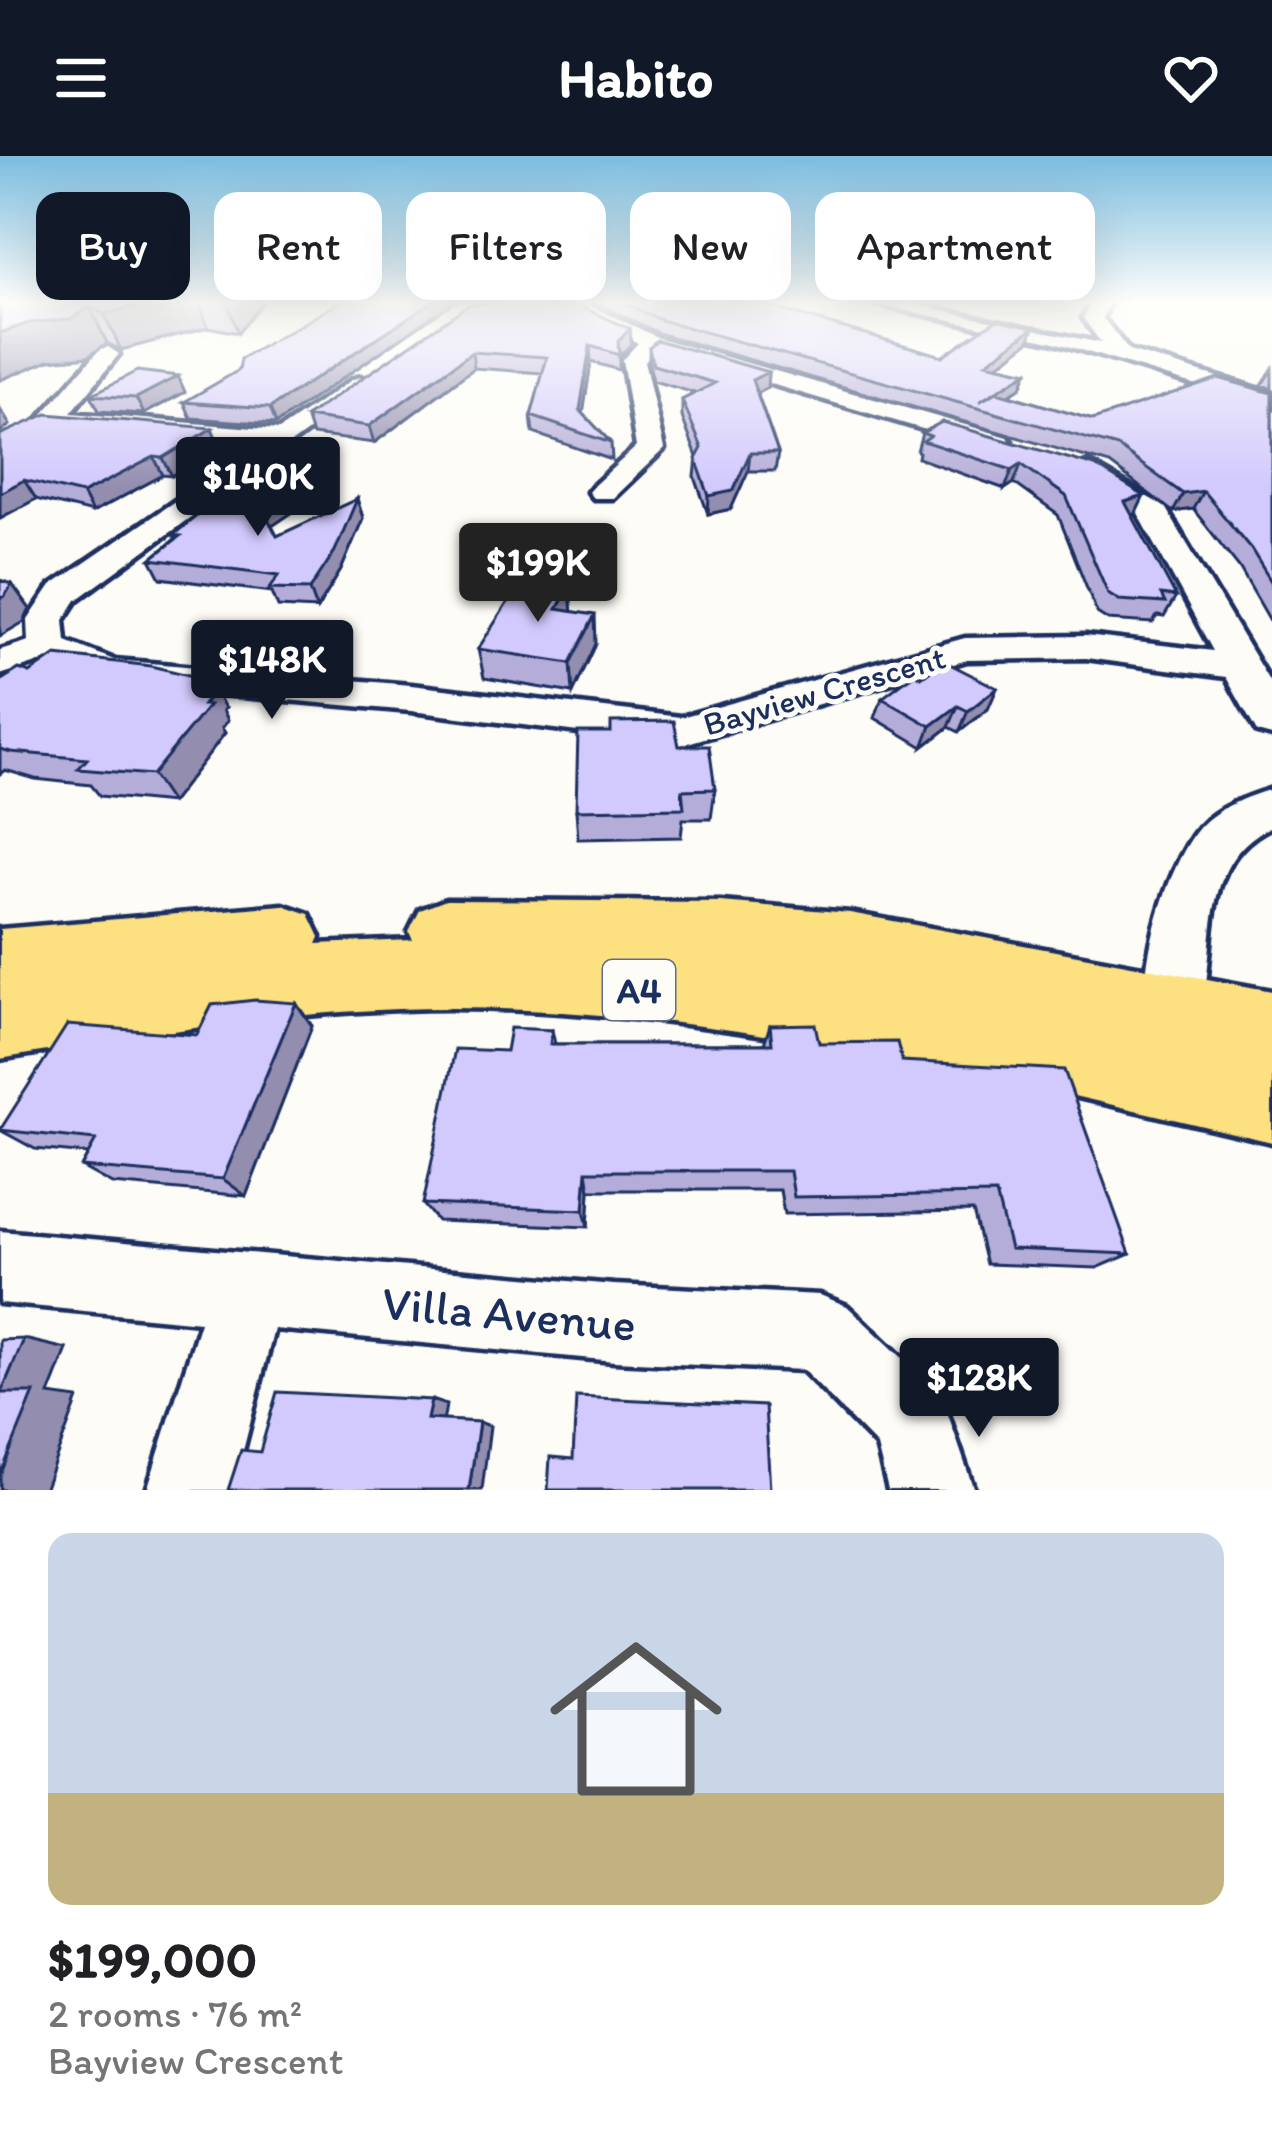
<!DOCTYPE html>
<meta charset="utf-8">
<style>
:root{--surface:#fff;--page:#f6f6f6;--text:#202124;--muted:#757577;--accent:#111827}
body{margin:0;font-family:Itim,sans-serif;background:var(--page);color:var(--text);height:100vh;display:flex;flex-direction:column;font-size:45px;white-space:nowrap}
*{box-sizing:border-box;margin:0}
p{font-size:39px;color:var(--muted)}
.icon{flex:none;width:66px;height:66px;fill:none;stroke:currentColor;stroke-width:2;stroke-linecap:round;stroke-linejoin:round}
.map{position:relative;height:1334px;overflow:hidden}
.side{display:flex;flex-direction:column;background:var(--surface);flex:1}
.side>*{flex:none}
.banner{position:absolute;left:36px;top:36px;width:1200px;height:108px;display:flex;gap:24px}
.price{position:absolute;translate:-50% -102px;padding:0 27px;border-radius:12px;background:var(--accent);color:#fff;font-size:39px;line-height:78px;filter:drop-shadow(0 3px 6px #0008)}
.price::after{content:'';position:absolute;left:50%;top:72px;width:36px;height:27px;margin-left:-18px;background:inherit;clip-path:polygon(0 0,100% 0,50% 100%)}
.price.active{background:#222;color:#fff}
ul{padding:0;list-style:none}
li{display:grid;align-content:center;gap:24px;height:636px;padding:0 48px}
li span{display:grid;place-items:center;height:372px;border-radius:24px;color:#555}
li>.icon{margin-inline-start:auto}
span .icon{width:216px;height:216px;fill:#fffc;stroke-width:1}
li b{font-size:51px}
.tag{padding:0 42px;border-radius:24px;background:var(--surface);box-shadow:0 12px 48px #0002;font-size:42px;line-height:108px}
.tag.active{background:var(--accent);color:#fff}
header{display:flex;justify-content:space-between;align-items:center;height:156px;padding:0 48px;background:var(--accent);color:#fff;font-size:54px;font-weight:800}
.map>svg:first-child{display:block}
</style>
<header><svg class="icon" aria-label="menu" viewBox="0 0 24 24"><path d="M4 6h16M4 12h16M4 18h16"/></svg>Habito<svg class="icon" aria-label="heart" viewBox="0 0 24 24"><path d="M12 20l-8-8c-3-5 5-10 8-4 3-6 11-1 8 4z"/></svg></header>
<div class="map">
<svg width="1272" height="1334" viewBox="0 0 1272 1334">
<rect width="100%" height="100%" fill="#fdfcf7"/>
<filter id="ink" filterUnits="userSpaceOnUse"><feTurbulence type="fractalNoise" baseFrequency=".00833" numOctaves="2"/><feDisplacementMap in="SourceGraphic" scale="24" xChannelSelector="R" yChannelSelector="G"/><feConvolveMatrix kernelMatrix="1 2 1 2 8 2 1 2 1" color-interpolation-filters="sRGB"/></filter>
<g filter="url(#ink)">
<g fill="none" stroke-linecap="round" stroke-linejoin="round">
<g stroke="#1b2f5e" stroke-width="9">
<path id="minor" d="M555,144H579L659,182L1008,281L1012,287L1008,293H990L656,194L644,205L664,293L613,342H593L588,336L593,330L636,291L622,204L638,187Z
M856,144H895L1101,187L1083,162L1092,144H1110L1103,162L1129,195L1272,237V252L1051,185Z
M108,191L119,198L71,257L279,274L353,223L361,221L373,228L77,444L64,464L66,485L114,504L411,529L681,561L965,482L1086,480L1213,495L1138,357L1074,315L1088,307L1165,351L1272,530V580L1257,576L1226,521L1086,502L967,504L681,589L411,555L107,528L46,504L0,519V494L29,485L28,464L51,430L258,288L43,268L39,263L43,258L100,193Z
M1272,633V670C1189,709 1224,806 1194,874L1173,882L1152,874C1131,828 1166,711 1199,672C1218,651 1246,641 1272,633Z
M0,1075L614,1129L820,1139L847,1150L941,1238L974,1334H888L877,1290L803,1214L614,1205L274,1173L233,1334H147L200,1166L0,1147Z"/>
</g>
<g stroke="#1b2f5e" stroke-width="9">
<path id="highway" d="M446,744L721,746L850,757L1272,835V986C1004,924 727,853 450,852C299,852 149,878 0,903V773L283,749L309,758L320,781L317,788L413,784L409,776L420,754Z"/>
</g>
<use href="#minor" fill="#fdfcf7" fill-rule="evenodd"/>
<use href="#highway" fill="#fde080" fill-rule="evenodd"/>
</g>
<path fill="#b5add9" stroke="#1b2f5e" stroke-width="3" d="M0,144H264L238,177L208,171L121,194L107,187L88,200L49,204L0,224Z
M509,144L630,173L631,188L619,201V214L591,206L583,257L611,287L612,304L533,277L531,260L543,217L474,212L374,287L312,279L306,261Z
M590,144H786L769,151L942,200L1029,185L997,209L1027,216L1021,231L1009,239L1093,264L1272,237V468L1239,411L1193,353L1173,356L1110,308L661,178Z
M453,146L276,268L191,262L184,246Z
M649,191L768,216L767,232L757,237L778,297L775,315H748L731,353L708,358L695,321L697,301L682,261V244L695,237L653,225L649,207Z
M1272,213V233L1262,229Z
M185,236L144,258L99,255L91,239Z
M942,266L1135,359L1132,360L1176,441L1164,461L1157,460L1153,467L1108,464L1097,457L1058,359L1014,327L1005,333L918,302L919,296L917,295L922,277Z
M0,279L219,289L172,320L163,319L92,357L36,343L0,362Z
M357,343L363,362L341,414L317,453L278,451L272,436L161,422L151,403L175,383L173,379L296,354L272,370L277,380Z
M572,456L596,488L573,537L484,522L478,493Z
M30,517L225,552L223,554L228,564L222,572L225,577L171,647L100,640L91,629L35,623L5,614L0,618V525Z
M921,521L997,532L988,553L959,576L949,571L923,591L875,562L882,542Z
M679,590L715,633L711,663H683L681,681L578,683L576,654Z
M296,847L312,870L246,1040L112,1028L81,1011L88,998L35,993L0,974L197,879Z
M770,869L819,887L902,905L1130,1098L1097,1112L986,1108L973,1055L784,1058L780,1034H590L588,1071L437,1065L423,1048L506,895L552,874L555,888H764Z"/>
<path fill="#938db0" stroke="#1b2f5e" stroke-width="3" d="M160,144H198L208,171L121,194L104,158Z
M226,144H264L238,177Z
M435,144H468L453,146L276,268L270,252Z
M753,144H786L749,159Z
M90,151L107,187L88,200L49,204L0,224V177L29,167Z
M1034,171L1029,185L981,222L986,207Z
M630,173L631,188L619,201L618,185Z
M590,190L591,206L581,272L580,254Z
M472,196L474,212L374,287L369,270Z
M768,216L767,232L751,240L752,224Z
M1027,216L1021,231L986,254L979,246Z
M178,220L185,236L144,258L136,242Z
M0,253L10,269L0,276Z
M212,272L219,289L172,320L163,302Z
M750,297L748,315L731,353L708,358L709,340Z
M154,301L163,319L92,357L82,338Z
M1021,308L1014,327L1005,333L1012,314Z
M24,324L36,343L0,362V337Z
M1203,335L1193,353L1173,356L1183,338Z
M289,336L296,354L269,372L262,353Z
M1144,340L1135,359L1115,365L1125,346Z
M357,343L363,362L341,414L317,453L310,433Z
M12,428L30,453L24,466L0,480V443Z
M570,430L572,460L557,453Z
M595,459L596,488L573,537L571,507Z
M210,524L225,552L223,554L228,564L222,572L225,577L171,647L152,619L200,535Z
M997,532L988,553L959,576L968,555Z
M958,550L949,571L923,591L931,570Z
M296,847L312,870L246,1040L223,1023Z
M587,1015L590,1034L588,1071L584,1054Z
M24,1183L67,1193L49,1239L78,1243L44,1334H0L1,1237Z
M431,1244L446,1249L443,1267L427,1263Z
M479,1266L490,1270L482,1334H469Z"/>
<path fill="#d2c9fc" stroke="#1b2f5e" stroke-width="3" d="M0,144H160L104,158L90,151L70,163L29,167L0,177Z
M344,144H435L270,252L184,246L239,214L241,203Z
M509,144H567L630,173L618,185L619,199L590,190L580,254L611,287L531,260L547,201L472,196L369,270L306,261L468,149Z
M618,144H753L750,145L942,200L997,163L1034,171L986,207L1027,216L979,246L997,236L1093,264L1218,222L1272,237V427L1251,393L1203,335L1183,338L1118,291L661,164Z
M657,184L768,216L752,224L778,297H750L733,335L709,340L696,303L702,292L682,244L715,227L653,209L649,191Z
M137,215L178,220L136,242L91,239Z
M47,258L212,272L163,302L154,301L82,338L24,324L0,337V279Z
M942,266L1095,310L1144,340L1125,346L1176,441L1161,439L1165,447L1119,444L1108,437L1066,340L1021,308L1012,314L923,285L930,280L922,277Z
M235,329L289,336L262,353L277,380L357,343L335,395L310,433L270,432L279,419L151,403L180,380L173,379Z
M0,424L12,428L5,440L0,443Z
M522,424L570,430L557,453L595,459L571,507L478,493Z
M56,499L151,510L210,524L200,535L213,536L203,549H209L152,619L78,613L87,603L11,596L0,593V525L19,513L30,517Z
M944,505L997,532L968,555L958,550L931,570L882,542L915,517L921,521Z
M674,565L679,590H709L715,633L682,634L684,652L576,654L578,576H611V566Z
M255,844L296,847L223,1023L81,1011L96,984L0,974L67,869L197,879L212,849Z
M815,868L819,887L897,886L902,905L1064,914L1130,1098L1010,1093L996,1038L794,1041L790,1015H587L584,1054L423,1048L455,893L506,895L510,872L552,874L550,888H772L770,869Z
M24,1183L1,1237H34L0,1320V1184Z
M277,1236L431,1244L427,1263L479,1266L469,1334H228L241,1294L260,1296Z
M576,1241L765,1250L770,1334H548L550,1301L573,1303Z"/>
</g>
<linearGradient id="sky" x2="0" y2="1"><stop stop-color="#7bbcdf"/><stop offset="0.44" stop-color="#fefefb"/><stop offset="1" stop-color="#fefefb" stop-opacity="0"/></linearGradient>
<rect width="1272" height="331" fill="url(#sky)"/>
<g text-anchor="middle" stroke-width="10" stroke-linejoin="round" paint-order="stroke">
<g font-size="33" fill="#1b2f5e" stroke="#fdfcf7">
<text transform="translate(824 534) rotate(-16)" y="12">Bayview Crescent</text>
</g>
<rect fill="#fdfcf7" stroke="#5f6c8c" stroke-width="3" x="603" y="804" width="72" height="60" rx="9"/>
<g font-size="36" font-weight="bold" fill="#1b2f5e">
<text x="639" y="847">A4</text>
</g>
<g font-size="48" fill="#1b2f5e" stroke="#fdfcf7">
<text transform="translate(509 1157) rotate(5)" y="17">Villa Avenue</text>
</g>
</g>
</svg>
<b class="price" style="left:258px;top:383px">$140K</b>
<b class="price active" style="left:538px;top:469px">$199K</b>
<b class="price" style="left:272px;top:566px">$148K</b>
<b class="price" style="left:979px;top:1284px">$128K</b>
<div class="banner">
<a class="tag active">Buy</a>
<a class="tag">Rent</a>
<a class="tag">Filters</a>
<a class="tag">New</a>
<a class="tag">Apartment</a>
</div>
</div>
<section class="side">
<ul>
<li><span style="background:linear-gradient(#c9d6e8 70%,#c2b280 0)"><svg class="icon" aria-label="home" viewBox="0 0 24 24"><path d="M3 11l9-7 9 7M6 9v11h12V9"/></svg></span><div><b>$199,000</b><p>2 rooms · 76 m²</p><p>Bayview Crescent</p></div></li>
</ul>
</section>
